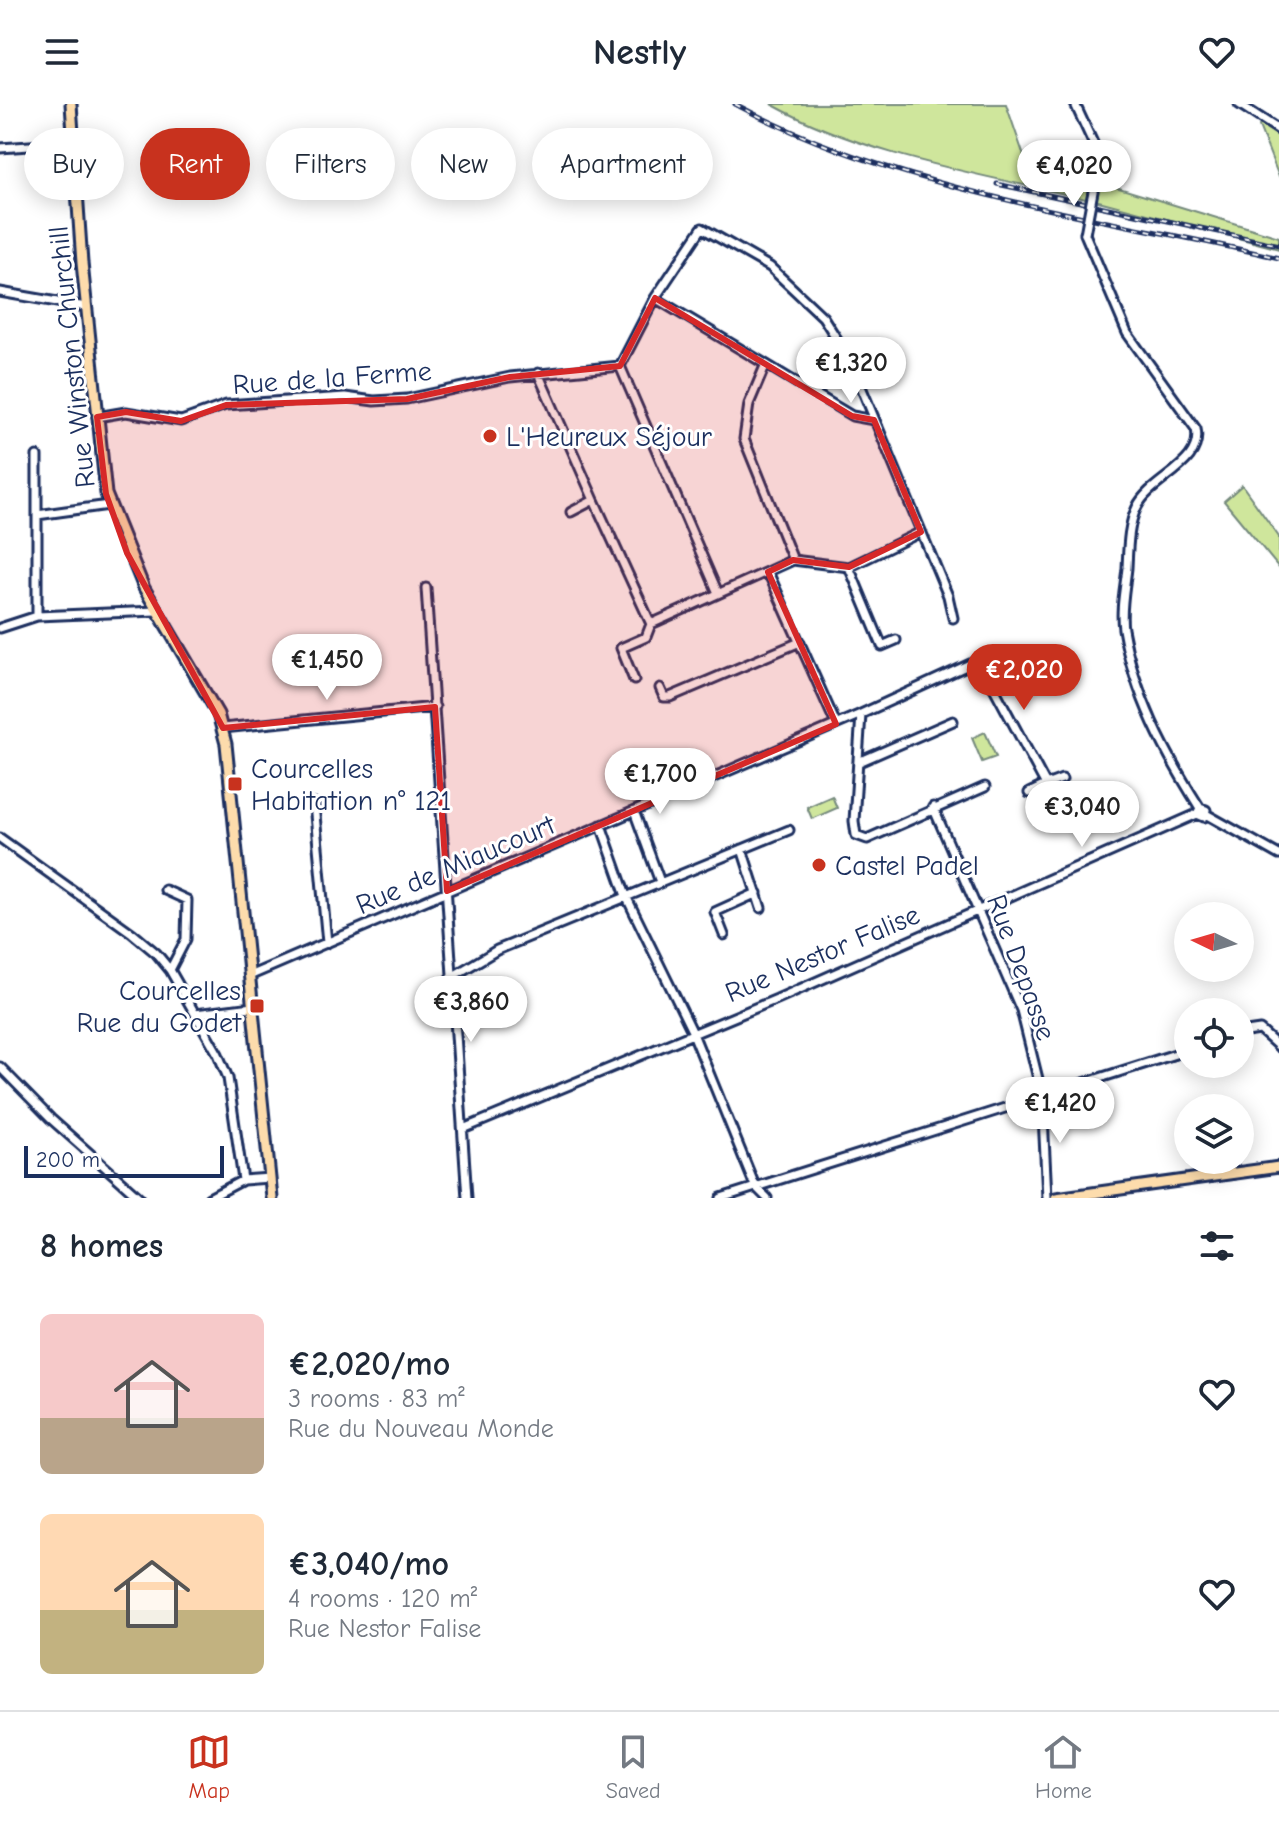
<!DOCTYPE html>
<html lang="en">
<head>
<meta charset="utf-8">
<style>
  :root { --surface:#fff; --page:#f6f6f7; --text:#1f2937; --muted:#747a83; --line:#e0e1e3; --accent:#c8321e }
  body { margin:0; font-family:"Comic Neue",sans-serif; background:var(--page); color:var(--text); height:100vh; display:flex; flex-direction:column; font-size:30px; white-space:nowrap }
  * { box-sizing:border-box; margin:0 }
  p { font-size:26px; color:var(--muted) }
  .icon { flex:none; width:44px; height:44px; fill:none; stroke:currentColor; stroke-width:2; stroke-linecap:round; stroke-linejoin:round }
  .map { position:relative; height:1094px; overflow:hidden }
  .panel { display:flex; flex-direction:column; background:var(--surface); flex:1 }
  .panel>* { flex:none }
  .top-card { position:absolute; left:24px; top:24px; width:800px; height:72px; display:flex; gap:16px }
  .needle { width:52px; rotate:275deg }
  .buttons { position:absolute; left:1174px; top:798px; display:grid; gap:16px }
  .buttons a { display:grid; place-items:center; width:80px; height:80px; border-radius:50%; background:var(--surface); box-shadow:0 4px 20px #0003; font-size:40px }
  .scale { position:absolute; left:24px; bottom:20px; width:200px; box-sizing:border-box; padding-left:8px; border:4px solid #1b2f5e; border-top:0; font-size:22px; line-height:28px; white-space:nowrap; color:#1b2f5e; -webkit-text-stroke:6px #fff; paint-order:stroke }
  .price { position:absolute; translate:-50% -68px; padding:0 18px; border-radius:28px; background:#fff; color:#222; font-size:26px; line-height:52px; filter:drop-shadow(0 2px 4px #0008) }
  .price::after { content:''; position:absolute; left:50%; top:48px; width:24px; height:18px; margin-left:-12px; background:inherit; clip-path:polygon(0 0,100% 0,50% 100%) }
  .price.on { background:var(--accent); color:#fff }
  ul { padding:0; list-style:none }
  li { display:flex; align-items:center; gap:24px; height:200px; padding:0 40px }
  li span { display:grid; place-items:center; flex:none; width:224px; height:160px; border-radius:12px; color:#555 }
  li>.icon { margin-inline-start:auto }
  span .icon { width:96px; height:96px; fill:#fffc; stroke-width:1 }
  li b { font-size:34px }
  h2 { display:flex; justify-content:space-between; align-items:center; height:96px; padding:0 40px; font-size:34px }
  .chip { padding:0 28px; border-radius:36px; background:var(--surface); box-shadow:0 4px 20px #0003; font-size:28px; line-height:72px }
  .chip.on { background:var(--accent); color:#fff }
  header { display:flex; justify-content:space-between; align-items:center; height:104px; padding:0 40px; background:var(--surface); font-size:36px; font-weight:700 }
  .tabs { display:flex; justify-content:space-around; align-items:center; height:112px; border-top:2px solid var(--line); background:var(--surface); font-size:22px; color:var(--muted) }
  .tabs a { display:grid; justify-items:center; gap:4px }
  .tabs .on { color:var(--accent) }
  .map>svg:first-child { display:block }
  .green { fill:#cfe69c; stroke:#758a7d; stroke-width:2 }
  .lines { fill:none; stroke-linecap:round; stroke-linejoin:round }
  .minor-casing { stroke:#1b2f5e; stroke-width:13 }
  .major-casing { stroke:#1b2f5e; stroke-width:15 }
  .minor { stroke:#fff; stroke-width:7 }
  .major { stroke:#fddcac; stroke-width:9 }
  .rail-casing { stroke:#1b2f5e; stroke-width:5 }
  .rail { stroke:#fff; stroke-width:2; stroke-dasharray:6; stroke-linecap:butt }
  .minor-bridge-casing { stroke:#1b2f5e; stroke-width:13; stroke-linecap:butt }
  .minor-bridge { stroke:#fff; stroke-width:7 }
  .marked { fill:#d62828; fill-opacity:0.2; stroke:#d62828; stroke-width:6; stroke-linejoin:round }
  .poi-dot { fill:#c8321e; stroke:#fff; stroke-width:3 }
  .labels { text-anchor:middle; stroke-width:6; stroke-linejoin:round; paint-order:stroke }
  .street-label { font-size:28px; fill:#1b2f5e; stroke:#fff }
  .poi-label { font-size:28px; fill:#1b2f5e; stroke:#fff; text-anchor:start }
</style>
</head>
<body>
<header><svg class="icon" aria-label="menu" viewBox="0 0 24 24"><path d="M4 6h16M4 12h16M4 18h16"/></svg>Nestly<svg class="icon" aria-label="heart" viewBox="0 0 24 24"><path d="M12 20l-8-8c-3-5 5-10 8-4 3-6 11-1 8 4z"/></svg></header>
<div class="map">
<svg width="1279" height="1094" viewBox="0 0 1279 1094">
  <rect width="100%" height="100%" fill="#fff"/>
  <filter id="ink" filterUnits="userSpaceOnUse"><feTurbulence type="fractalNoise" baseFrequency=".0125" numOctaves="2"/><feDisplacementMap in="SourceGraphic" scale="16" xChannelSelector="R" yChannelSelector="G"/><feConvolveMatrix kernelMatrix="1 2 1 2 8 2 1 2 1" color-interpolation-filters="sRGB"/></filter>
  <g filter="url(#ink)">
    <!-- green -->
    <path class="green" d="M 771,0 L 1006,0 L 1026,58 L 1090,76 L 1086,95 C 981,70 867,53 771,0 Z
      M 1266,16 L 1279,27 L 1279,73 L 1259,22 Z
      M 1096,77 L 1279,133 L 1279,145 L 1091,95 Z
      M 1242,381 L 1279,433 L 1279,464 L 1224,397 Z
      M 985,628 L 996,653 L 982,658 L 972,634 Z
      M 832,692 L 837,704 L 812,715 L 807,703 Z"/>
    <g class="lines">
      <defs>
        <path id="minor" d="M 1075,0 L 1100,54 L 1094,82
          M 1239,0 L 1279,26
          M 0,44 L 74,39
          M 1085,130 L 1127,229 L 1196,325 C 1204,361 1151,374 1137,403 C 1128,421 1128,444 1127,464 C 1125,483 1120,506 1123,525 C 1134,590 1165,649 1200,704
          M 0,188 L 86,203
          M 655,194 L 852,312 L 874,316
          M 765,262 L 749,300 L 744,335 L 793,456
          M 538,269 L 594,396
          M 97,313 L 126,308 L 181,317 L 226,301 L 345,293 L 374,297 L 407,295 L 510,273 L 620,262
          M 37,352 L 37,512
          M 571,408 L 594,396 L 651,520
          M 37,411 L 109,401
          M 849,463 L 882,542 L 896,536
          M 768,468 L 836,620
          M 426,484 L 467,1094
          M 718,489 L 620,262 L 655,194 L 702,124 L 770,163 L 823,213 L 850,256 L 948,492 L 953,514
          M 651,520 L 793,456 L 849,463 L 921,428
          M 0,524 L 37,512 L 156,507
          M 634,576 L 621,544 L 646,533 L 651,520
          M 660,584 L 664,593 L 670,593 L 800,538
          M 861,610 L 854,717 L 856,731 L 867,735 L 985,683
          M 223,624 L 435,603
          M 859,658 L 953,617
          M 1046,681 L 1062,675
          M 314,700 L 327,839
          M 933,703 L 1021,906 L 1042,991 L 1047,1094
          M 634,707 L 660,778
          M 1206,710 L 1279,751
          M 601,721 L 626,792 L 692,927 L 755,1082 L 767,1094
          M 0,734 L 132,829 L 156,849 L 170,866 L 218,950 L 228,974 L 243,1076
          M 742,745 L 761,804
          M 165,786 L 187,796 L 186,835 L 170,866
          M 724,831 L 715,808 L 757,789
          M 249,872 L 861,610 L 979,556 L 1046,681 L 1029,689
          M 450,874 L 497,846 L 789,726
          M 195,910 L 253,903
          M 1240,929 L 1260,926 L 1279,943
          M 0,963 L 51,1015 L 140,1094
          M 463,1025 L 777,895 L 1197,710 L 1200,704 L 1206,706 L 1204,713 L 1197,710
          M 209,1094 L 243,1076 L 270,1074
          M 721,1094 L 1188,946"/>
        <path id="major" d="M 71,0 L 82,159 L 106,390 L 144,484 L 218,610 L 226,640 L 272,1094
          M 1056,1094 L 1279,1063"/>
      </defs>
      <!-- minor casing -->
      <use href="#minor" class="minor-casing"/>
      <!-- major casing -->
      <use href="#major" class="major-casing"/>
      <!-- minor -->
      <use href="#minor" class="minor"/>
      <!-- major -->
      <use href="#major" class="major"/>
      <defs>
        <path id="rail" d="M 735,0 C 902,89 1097,112 1279,154
          M 997,80 L 1279,141"/>
      </defs>
      <!-- rail casing -->
      <use href="#rail" class="rail-casing"/>
      <!-- rail -->
      <use href="#rail" class="rail"/>
      <defs>
        <path id="minor-bridge" d="M 1085,130 L 1094,82"/>
      </defs>
      <!-- minor-bridge casing -->
      <use href="#minor-bridge" class="minor-bridge-casing"/>
      <!-- minor-bridge -->
      <use href="#minor-bridge" class="minor-bridge"/>
    </g>
  </g>
  <!-- marked area -->
  <path class="marked" d="M 655,194 L 852,312 L 874,316 L 921,428 L 849,463 L 793,456 L 768,468 L 836,620 L 447,787 L 435,603 L 223,624 L 127,449 L 106,390 L 97,313 L 126,308 L 181,317 L 226,301 L 407,295 L 510,273 L 620,262 Z"/>
  <!-- markers -->
  <g class="poi-dot">
    <circle cx="490" cy="332" r="8"/>
    <rect x="227" y="672" width="16" height="16" rx="4"/>
    <circle cx="819" cy="761" r="8"/>
    <rect x="249" y="894" width="16" height="16" rx="4"/>
  </g>
  <g class="labels">
    <!-- street labels -->
    <g class="street-label">
      <text transform="translate(71 253) rotate(-96)" y="10">Rue Winston Churchill</text>
      <text transform="translate(332 273) rotate(-4)" y="10">Rue de la Ferme</text>
      <text transform="translate(455 760) rotate(-23)" y="10">Rue de Miaucourt</text>
      <text transform="translate(822 849) rotate(-23)" y="10">Rue Nestor Falise</text>
      <text transform="translate(1022 863) rotate(70)" y="10">Rue Depasse</text>
    </g>
    <!-- poi labels -->
    <g class="poi-label">
      <text x="506" y="342">L'Heureux Séjour</text>
      <text x="251" y="674">Courcelles<tspan x="251" dy="32">Habitation n° 121</tspan></text>
      <text x="835" y="771">Castel Padel</text>
      <text x="241" y="896" text-anchor="end">Courcelles<tspan x="241" dy="32">Rue du Godet</tspan></text>
    </g>
  </g>
</svg>
<div class="buttons">
<a><svg class="needle" viewBox="-14 -14 28 28"><path d="M0-13l5 13h-10z" fill="#e53935"/><path d="M0 13l5-13h-10z" fill="#747a83"/></svg></a>
<a><svg class="icon" aria-label="locate" viewBox="0 0 24 24"><circle cx="12" cy="12" r="6"/><path d="M12 2v4M12 18v4M2 12h4M18 12h4"/></svg></a>
<a><svg class="icon" aria-label="layers" viewBox="0 0 24 24"><path d="M12 4l9 5-9 5-9-5zM3 14l9 5 9-5"/></svg></a>
</div>
<div class="scale">200 m</div>
<b class="price" style="left:1074px;top:104px">€4,020</b>
<b class="price" style="left:851px;top:301px">€1,320</b>
<b class="price" style="left:327px;top:598px">€1,450</b>
<b class="price on" style="left:1024px;top:608px">€2,020</b>
<b class="price" style="left:660px;top:712px">€1,700</b>
<b class="price" style="left:1082px;top:745px">€3,040</b>
<b class="price" style="left:471px;top:940px">€3,860</b>
<b class="price" style="left:1060px;top:1041px">€1,420</b>
<div class="top-card">
<a class="chip">Buy</a>
<a class="chip on">Rent</a>
<a class="chip">Filters</a>
<a class="chip">New</a>
<a class="chip">Apartment</a>
</div>
</div>
<section class="panel">
<h2>8 homes<svg class="icon" aria-label="filters" viewBox="0 0 24 24"><path d="M4 7h16M4 17h16"/><circle cx="9" cy="7" r="2"/><circle cx="15" cy="17" r="2"/></svg></h2>
<ul>
<li><span style="background:linear-gradient(#f6c9c9 65%,#b9a48a 0)"><svg class="icon" aria-label="home" viewBox="0 0 24 24"><path d="M3 11l9-7 9 7M6 9v11h12V9"/></svg></span><div><b>€2,020/mo</b><p>3 rooms · 83 m²</p><p>Rue du Nouveau Monde</p></div><svg class="icon" aria-label="heart" viewBox="0 0 24 24"><path d="M12 20l-8-8c-3-5 5-10 8-4 3-6 11-1 8 4z"/></svg></li>
<li><span style="background:linear-gradient(#ffd9b3 60%,#c2b280 0)"><svg class="icon" aria-label="home" viewBox="0 0 24 24"><path d="M3 11l9-7 9 7M6 9v11h12V9"/></svg></span><div><b>€3,040/mo</b><p>4 rooms · 120 m²</p><p>Rue Nestor Falise</p></div><svg class="icon" aria-label="heart" viewBox="0 0 24 24"><path d="M12 20l-8-8c-3-5 5-10 8-4 3-6 11-1 8 4z"/></svg></li>
</ul>
</section>
<nav class="tabs">
<a class="on"><svg class="icon" aria-label="map" viewBox="0 0 24 24"><path d="M3 6l6-2 6 2 6-2v14l-6 2-6-2-6 2zM9 4v14M15 6v14"/></svg>Map</a>
<a><svg class="icon" aria-label="saved" viewBox="0 0 24 24"><path d="M7 4h10v16l-5-4-5 4z"/></svg>Saved</a>
<a><svg class="icon" aria-label="home" viewBox="0 0 24 24"><path d="M3 11l9-7 9 7M6 9v11h12V9"/></svg>Home</a>
</nav>
</body>
</html>
